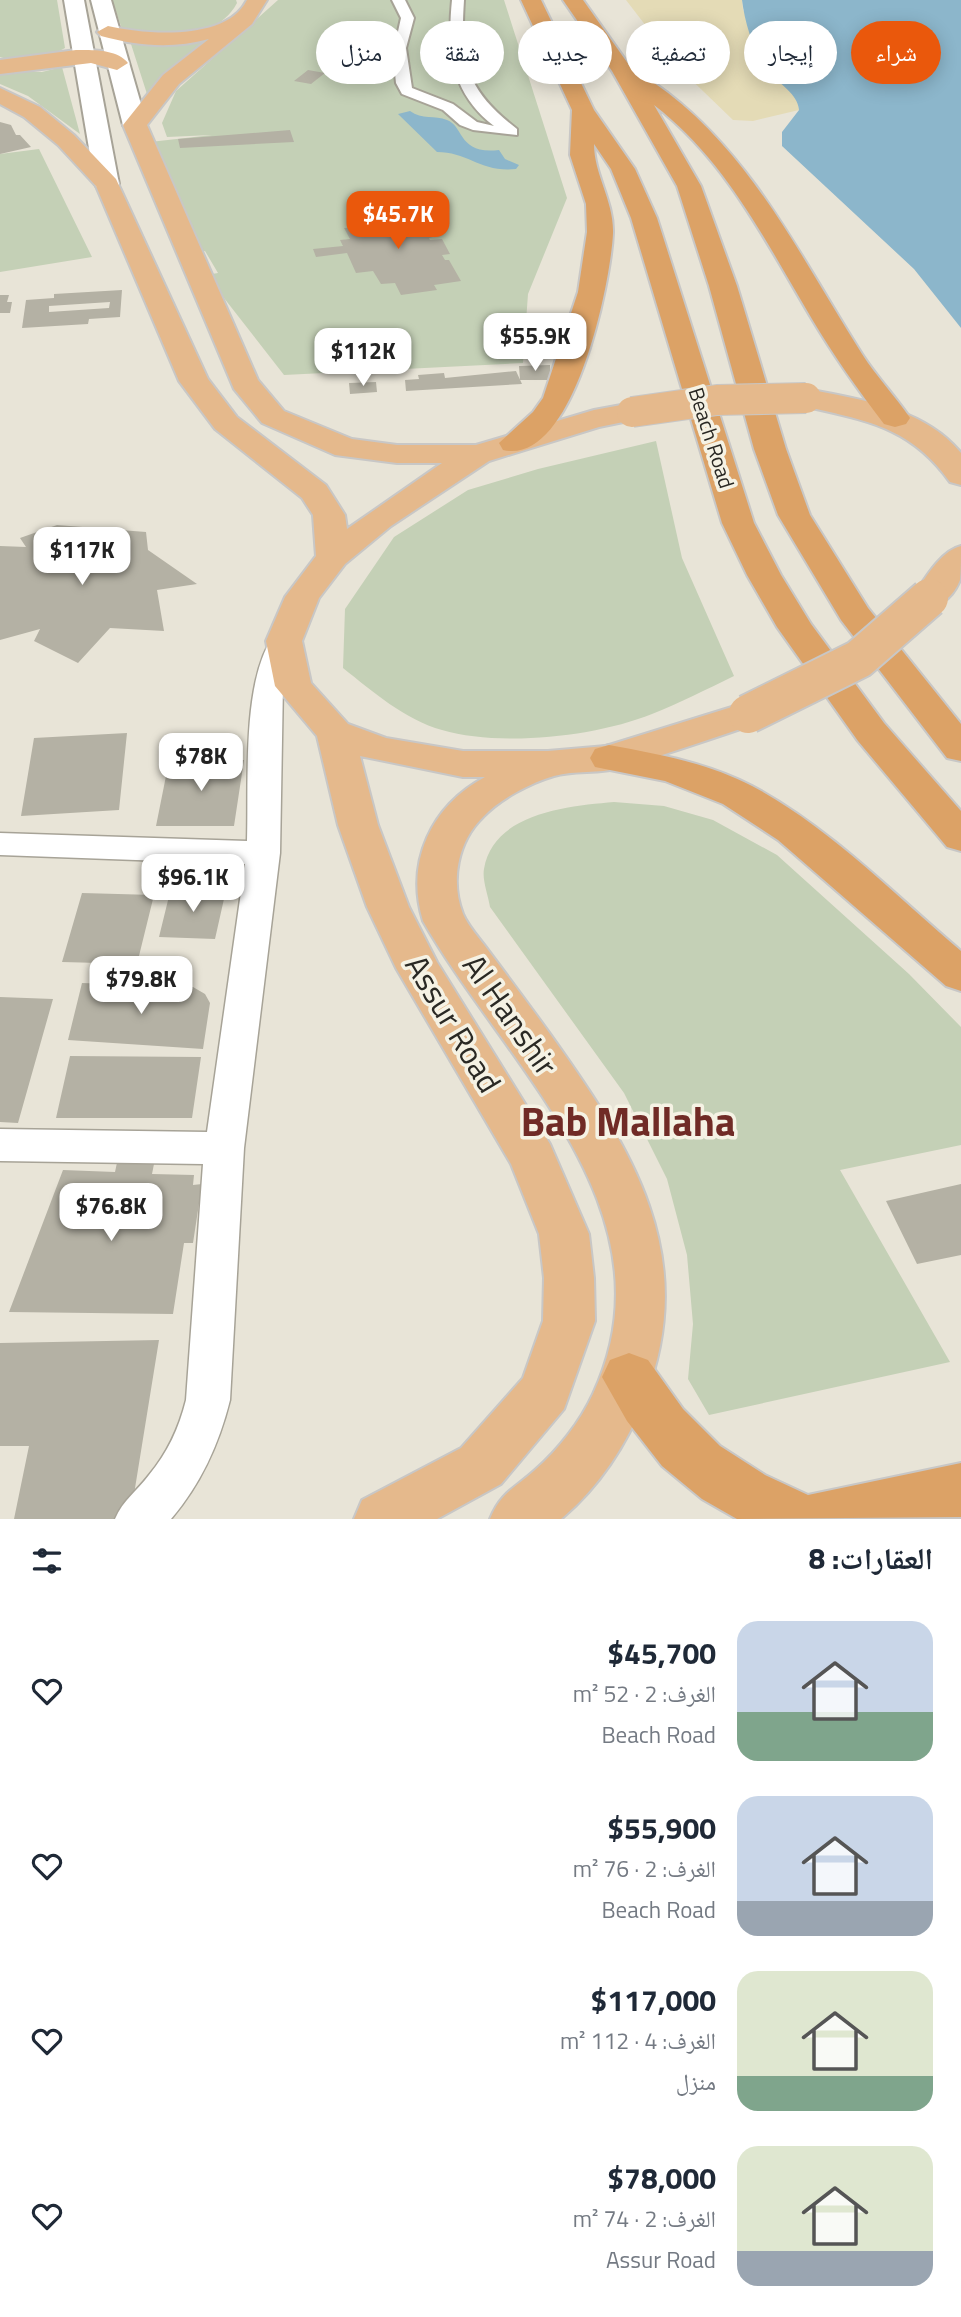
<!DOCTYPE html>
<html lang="ar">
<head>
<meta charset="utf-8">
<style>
  :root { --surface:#fff; --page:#f2f2f3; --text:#1f2937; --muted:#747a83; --accent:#ea580c }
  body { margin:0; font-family:"Titillium Web","Noto Naskh Arabic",sans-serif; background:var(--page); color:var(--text); direction:rtl; height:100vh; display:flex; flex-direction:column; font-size:26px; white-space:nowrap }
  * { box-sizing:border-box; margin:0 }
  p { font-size:23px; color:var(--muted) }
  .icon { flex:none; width:38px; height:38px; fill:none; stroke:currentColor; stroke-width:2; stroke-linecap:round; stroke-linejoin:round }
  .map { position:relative; height:1519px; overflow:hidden; direction:ltr }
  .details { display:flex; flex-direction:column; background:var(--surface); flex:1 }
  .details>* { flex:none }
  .hud { position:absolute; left:21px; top:21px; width:920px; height:63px; direction:rtl; display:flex; gap:14px }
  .price { position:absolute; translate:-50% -60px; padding:0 16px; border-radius:14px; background:#fff; color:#222; font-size:23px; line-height:46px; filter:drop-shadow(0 2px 4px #0008) }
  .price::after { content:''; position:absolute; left:50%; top:42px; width:21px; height:16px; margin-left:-10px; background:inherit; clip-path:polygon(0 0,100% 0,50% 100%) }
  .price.on { background:var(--accent); color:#fff }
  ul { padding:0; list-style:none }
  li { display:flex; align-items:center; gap:21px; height:175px; padding:0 28px }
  li span { display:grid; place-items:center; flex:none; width:196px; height:140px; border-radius:21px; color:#555 }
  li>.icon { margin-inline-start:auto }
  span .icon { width:84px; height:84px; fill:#fffc; stroke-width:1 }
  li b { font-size:30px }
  h2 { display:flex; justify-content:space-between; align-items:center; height:84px; padding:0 28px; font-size:30px }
  .pill { padding:0 24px; border-radius:32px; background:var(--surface); box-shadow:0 4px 18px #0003; font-size:24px; line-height:63px }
  .pill.on { background:var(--accent); color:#fff }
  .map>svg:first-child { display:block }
  .green { fill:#c4d0b6 }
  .sand { fill:#e4dbb6 }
  .water { fill:#8cb6cb }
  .building { fill:#b4b1a4; fill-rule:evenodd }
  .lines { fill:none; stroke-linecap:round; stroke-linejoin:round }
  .pedestrian-casing { stroke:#a7a397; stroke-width:4 }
  .minor-casing { stroke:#a7a397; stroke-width:3 }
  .secondary-casing { stroke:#a7a397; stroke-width:4 }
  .primary-casing { stroke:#c8c7c6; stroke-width:4 }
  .trunk-casing { stroke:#c8c7c6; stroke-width:4 }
  .pedestrian { fill:#fff; fill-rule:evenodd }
  .minor { fill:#fff; fill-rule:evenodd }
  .secondary { fill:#fff; fill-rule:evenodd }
  .primary { fill:#e5b98c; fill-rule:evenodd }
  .trunk { fill:#dca266; fill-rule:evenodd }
  .primary-bridge-far1-casing { stroke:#c8c7c6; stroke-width:32; stroke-linecap:butt }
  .primary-bridge-casing { stroke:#c8c7c6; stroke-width:42; stroke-linecap:butt }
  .primary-bridge-far1 { stroke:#e5b98c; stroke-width:30 }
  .primary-bridge { stroke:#e5b98c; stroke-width:38 }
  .labels { text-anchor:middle; stroke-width:7; stroke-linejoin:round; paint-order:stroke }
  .far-street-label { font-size:21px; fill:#2a2924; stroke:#f5f2e4 }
  .near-street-label { font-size:32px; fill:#2a2924; stroke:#f5f2e4 }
  .near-district-label { font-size:40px; font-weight:bold; fill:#702b26; stroke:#f5f2e4 }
</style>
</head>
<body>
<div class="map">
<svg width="961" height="1519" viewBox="0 0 961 1519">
  <rect width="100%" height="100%" fill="#e8e4d7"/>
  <!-- green -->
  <path class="green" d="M 0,0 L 57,0 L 65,48 C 48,58 19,63 0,57 Z
    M 112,0 L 236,0 L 237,3 C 215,44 162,33 123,32 Z
    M 278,0 L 504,0 L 567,198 L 528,294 L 523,363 L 284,375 L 206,275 L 218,273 L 205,251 L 192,254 L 150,142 L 212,135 L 167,137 L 162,123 L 176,91 Z
    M 212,38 L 147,94 L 131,44 L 173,45 Z
    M 62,67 L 80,134 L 28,96 L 0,84 L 0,70 L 42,72 Z
    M 39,149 L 92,257 L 0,272 L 0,154 Z
    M 656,441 L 682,558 L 734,676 C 707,689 680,703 652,714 C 595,737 500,747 442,730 C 405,720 372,691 343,668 L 345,609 L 394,537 L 468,490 L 538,469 Z
    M 614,802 L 664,806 L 713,820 L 777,855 L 909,974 L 961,1027 L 961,1145 L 840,1170 L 950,1362 L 709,1415 L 688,1379 L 693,1324 L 687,1255 L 667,1179 L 624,1093 L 490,907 C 488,895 482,880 484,869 C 493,813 568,806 614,802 Z"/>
  <!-- sand -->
  <path class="sand" d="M 626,0 L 742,0 L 743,10 L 798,101 L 799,110 L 753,121 L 733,120 L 676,65 Z"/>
  <!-- water -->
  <path class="water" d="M 742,0 L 961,0 L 961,328 L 914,269 L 782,146 L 782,132 L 799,110 C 798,94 779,84 769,72 C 754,53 745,24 742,0 Z
    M 410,111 C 422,120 435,115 447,120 C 464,126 458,155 499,150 L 505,159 L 519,165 L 516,169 C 482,173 468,152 437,152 L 398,114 Z"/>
  <!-- building -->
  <path class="building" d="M 308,70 L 325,73 L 311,84 L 294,81 Z
    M 0,122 L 11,125 L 16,135 L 20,135 L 31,147 L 0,154 Z
    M 290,130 L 294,142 L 180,148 L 178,139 Z
    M 420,205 L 433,226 L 427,227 L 433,237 L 429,238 L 430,240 L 442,239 L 450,254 L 442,255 L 445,260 L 449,260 L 461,281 L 434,285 L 437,290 L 401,295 L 395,283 L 381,284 L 373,271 L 356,273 L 347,253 L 316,257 L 313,249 L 343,246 L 340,240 L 350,239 L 344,228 L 387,226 L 381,214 L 361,216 L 359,212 Z
    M 122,290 L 120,317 L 89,319 L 88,324 L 22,328 L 26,300 L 54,298 L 54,294 ZM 110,302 L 109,308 L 49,312 L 49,306 Z
    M 0,295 L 9,295 L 7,302 L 12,302 L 10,313 L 0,313 Z
    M 550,365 L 551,380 L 520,380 L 519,366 Z
    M 516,371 L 522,384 L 406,391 L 405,380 L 419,379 L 418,375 L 444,373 L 445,378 Z
    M 376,382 L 377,392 L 350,394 L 349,383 Z
    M 57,525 L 146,532 L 148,550 L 197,584 L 157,590 L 164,631 L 110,628 L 78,663 L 34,641 L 40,629 L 0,640 L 0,546 L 26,547 L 20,538 Z
    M 127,733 L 119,810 L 21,816 L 34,738 Z
    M 244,760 L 234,826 L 156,826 L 169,761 Z
    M 171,888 L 226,890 L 215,939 L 159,937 Z
    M 82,893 L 154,895 L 137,964 L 62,962 Z
    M 82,983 L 193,987 L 205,994 L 210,1003 L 203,1049 L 68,1040 Z
    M 0,997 L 53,999 L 18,1123 L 0,1122 Z
    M 70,1056 L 201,1057 L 192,1118 L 56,1118 Z
    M 118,1158 L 155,1159 L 152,1174 L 194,1175 L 193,1185 L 202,1184 L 193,1243 L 184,1243 L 173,1314 L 9,1312 L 63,1170 L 115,1172 Z
    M 961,1184 L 961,1255 L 917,1264 L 886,1201 Z
    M 159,1340 L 130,1519 L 14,1519 L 29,1446 L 0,1446 L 0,1343 Z"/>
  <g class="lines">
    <defs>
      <path id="pedestrian" d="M 392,0 L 405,0 L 414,18 L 406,48 L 412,88 L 453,104 L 477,122 L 494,126 C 451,93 447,51 452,0 L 464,0 C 460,62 466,90 517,129 L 517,135 L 473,130 L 460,125 L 443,110 L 402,94 L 396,83 L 393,54 L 401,18 Z"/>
      <path id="minor" d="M 284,632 L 294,635 L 299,641 L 283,683 L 280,853 L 244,1148 L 230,1400 C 219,1444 201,1484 171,1519 L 115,1519 C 123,1500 137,1491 149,1475 C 168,1452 179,1428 186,1400 L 203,1164 L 0,1161 L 0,1129 L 207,1132 L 245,864 L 0,855 L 0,833 L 247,841 C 249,783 241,682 274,635 Z"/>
      <path id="secondary" d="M 64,0 L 84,0 L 119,184 L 116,189 L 98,189 L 95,184 Z
        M 91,0 L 111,0 L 147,125 L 143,130 L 127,130 L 123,125 Z"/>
      <path id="primary" d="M 247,0 L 267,0 L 252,24 L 179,84 L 147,125 L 258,380 L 284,411 L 352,439 L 397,445 L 476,445 L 594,410 L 632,403 L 643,406 L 647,412 L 643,418 L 599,427 L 489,461 L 391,526 L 345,564 L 319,598 L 302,641 L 311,683 L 348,724 L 386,738 L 463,751 L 548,751 L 606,746 L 748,702 L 761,706 L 767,714 L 761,722 C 714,738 667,754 620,768 C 598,774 575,770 554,776 C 530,783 500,799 483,817 C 458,841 450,881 463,914 C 468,926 480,939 488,950 C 509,978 530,1006 550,1034 C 632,1149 700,1254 645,1398 C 627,1444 599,1487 561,1519 L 490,1519 C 501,1492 514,1489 535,1470 C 558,1450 580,1422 593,1394 C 678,1211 505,1065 423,921 C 405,862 431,806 485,777 L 463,777 L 360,756 L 378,825 L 409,907 L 437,962 L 550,1144 L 589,1234 L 594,1278 L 595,1321 L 564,1409 L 501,1484 L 437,1519 L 354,1519 L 362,1500 L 461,1448 L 523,1378 L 543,1321 L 544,1278 L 539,1234 L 511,1164 L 396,968 L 367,907 L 338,825 L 317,736 L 275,686 L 266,641 L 285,597 L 316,556 L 313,515 L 302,498 L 215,429 L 179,381 L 96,186 L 58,145 L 24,117 L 0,104 L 0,88 L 40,107 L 74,135 L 116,179 L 208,379 L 237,417 L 326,485 L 345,515 L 347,529 L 442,463 L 397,463 L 335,455 L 262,423 L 234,389 L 123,125 L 163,75 L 209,39 C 172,49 138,46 101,36 L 97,32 L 108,26 C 147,35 227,41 247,0 Z
        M 76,50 C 93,50 117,49 128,63 L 117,70 L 91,63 L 0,74 L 0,60 Z
        M 806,389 C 859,399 925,408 961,453 L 961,485 L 950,482 C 908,423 860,420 795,404 L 791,398 L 795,392 Z
        M 961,546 C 961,556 961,571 960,580 C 952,600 937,610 917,605 L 912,598 C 924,580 940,551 961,546 Z"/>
      <path id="trunk" d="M 521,0 L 541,0 L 594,110 L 635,169 L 657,218 L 754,523 L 781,575 L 811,624 L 884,723 L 961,811 L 961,851 L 947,847 L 858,741 L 777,627 L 747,575 L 722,523 L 631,218 L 611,169 L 594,144 C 594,175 614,201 613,233 C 611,281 574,467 503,450 L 499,443 L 533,412 L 543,398 L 578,292 L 587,232 L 586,204 L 570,155 L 572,110 Z
        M 563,0 L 583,0 L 636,75 C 648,77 658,86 668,93 C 755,160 804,263 862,354 C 876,376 895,396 910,418 L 906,424 L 895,427 L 884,424 C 858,390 834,356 812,319 C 766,242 726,160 654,105 L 701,186 L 737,286 L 786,449 L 810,515 L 868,608 L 961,724 L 961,761 L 947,758 L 841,620 L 778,515 L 754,449 L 709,286 L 677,186 L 612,71 Z
        M 609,745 C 658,754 708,763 752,786 C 828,826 896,896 961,951 L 961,991 L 946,986 L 778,840 L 723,804 L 665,781 L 595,767 L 590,758 L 595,749 Z
        M 629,1353 L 648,1360 L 683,1409 L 720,1446 L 765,1475 L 808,1495 L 961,1463 L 961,1517 L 737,1519 L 702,1499 L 662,1466 L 627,1421 L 602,1377 L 610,1360 Z"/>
    </defs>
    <!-- pedestrian casing -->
    <use href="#pedestrian" class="pedestrian-casing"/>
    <!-- minor casing -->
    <use href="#minor" class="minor-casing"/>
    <!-- secondary casing -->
    <use href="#secondary" class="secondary-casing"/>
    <!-- primary casing -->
    <use href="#primary" class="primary-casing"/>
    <!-- trunk casing -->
    <use href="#trunk" class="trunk-casing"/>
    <!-- pedestrian -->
    <use href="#pedestrian" class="pedestrian"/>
    <!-- minor -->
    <use href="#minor" class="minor"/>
    <!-- secondary -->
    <use href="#secondary" class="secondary"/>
    <!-- primary -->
    <use href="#primary" class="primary"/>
    <!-- trunk -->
    <use href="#trunk" class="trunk"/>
    <defs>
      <path id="primary-bridge-far1" d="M 632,412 L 717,400 L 806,398"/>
      <path id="primary-bridge" d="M 748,714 L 859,659 L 929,598"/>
    </defs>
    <!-- primary-bridge-far1 casing -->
    <use href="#primary-bridge-far1" class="primary-bridge-far1-casing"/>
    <!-- primary-bridge casing -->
    <use href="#primary-bridge" class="primary-bridge-casing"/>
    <!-- primary-bridge-far1 -->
    <use href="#primary-bridge-far1" class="primary-bridge-far1"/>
    <!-- primary-bridge -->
    <use href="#primary-bridge" class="primary-bridge"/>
  </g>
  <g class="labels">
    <!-- far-street labels -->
    <g class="far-street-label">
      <text transform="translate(711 438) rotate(72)" y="7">Beach Road</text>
    </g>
    <!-- near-street labels -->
    <g class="near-street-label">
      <text transform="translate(510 1015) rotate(55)" y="11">Al Hanshir</text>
      <text transform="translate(453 1024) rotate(59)" y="11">Assur Road</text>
    </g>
    <!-- near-district labels -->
    <g class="near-district-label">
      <text x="628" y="1136">Bab Mallaha</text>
    </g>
  </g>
</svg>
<b class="price on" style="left:398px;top:251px">$45.7K</b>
<b class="price" style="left:535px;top:373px">$55.9K</b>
<b class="price" style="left:363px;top:388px">$112K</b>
<b class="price" style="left:82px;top:587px">$117K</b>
<b class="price" style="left:201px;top:793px">$78K</b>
<b class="price" style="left:193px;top:914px">$96.1K</b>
<b class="price" style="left:141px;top:1016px">$79.8K</b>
<b class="price" style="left:111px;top:1243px">$76.8K</b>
<div class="hud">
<a class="pill on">شراء</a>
<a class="pill">إيجار</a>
<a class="pill">تصفية</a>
<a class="pill">جديد</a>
<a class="pill">شقة</a>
<a class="pill">منزل</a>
</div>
</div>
<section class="details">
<h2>العقارات: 8<svg class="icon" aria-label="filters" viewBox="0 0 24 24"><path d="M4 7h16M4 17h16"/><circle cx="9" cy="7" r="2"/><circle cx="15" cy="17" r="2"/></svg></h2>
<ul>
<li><span style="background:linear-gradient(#c9d6e8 65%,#7fa58c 0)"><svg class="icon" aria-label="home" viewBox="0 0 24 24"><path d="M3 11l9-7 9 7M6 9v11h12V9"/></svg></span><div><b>$45,700</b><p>الغرف: 2 · 52 m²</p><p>Beach Road</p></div><svg class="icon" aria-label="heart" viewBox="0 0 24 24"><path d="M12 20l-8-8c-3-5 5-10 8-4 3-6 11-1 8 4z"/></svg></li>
<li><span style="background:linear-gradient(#c9d6e8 75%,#9aa5b1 0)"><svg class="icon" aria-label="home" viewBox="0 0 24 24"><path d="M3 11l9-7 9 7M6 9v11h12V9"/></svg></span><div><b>$55,900</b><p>الغرف: 2 · 76 m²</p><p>Beach Road</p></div><svg class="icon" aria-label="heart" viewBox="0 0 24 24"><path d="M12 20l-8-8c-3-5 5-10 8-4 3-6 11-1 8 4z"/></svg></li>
<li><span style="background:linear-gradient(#dfe7d0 75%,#7fa58c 0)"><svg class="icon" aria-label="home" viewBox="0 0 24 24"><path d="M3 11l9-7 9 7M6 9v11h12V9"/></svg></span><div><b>$117,000</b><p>الغرف: 4 · 112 m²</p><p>منزل</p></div><svg class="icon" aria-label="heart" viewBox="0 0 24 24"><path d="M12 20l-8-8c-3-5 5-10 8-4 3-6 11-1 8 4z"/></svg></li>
<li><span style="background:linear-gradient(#dfe7d0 75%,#9aa5b1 0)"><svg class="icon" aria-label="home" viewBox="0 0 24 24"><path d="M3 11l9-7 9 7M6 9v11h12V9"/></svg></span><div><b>$78,000</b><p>الغرف: 2 · 74 m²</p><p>Assur Road</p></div><svg class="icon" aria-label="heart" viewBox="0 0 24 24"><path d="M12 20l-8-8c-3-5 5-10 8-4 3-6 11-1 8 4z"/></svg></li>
</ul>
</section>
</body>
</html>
